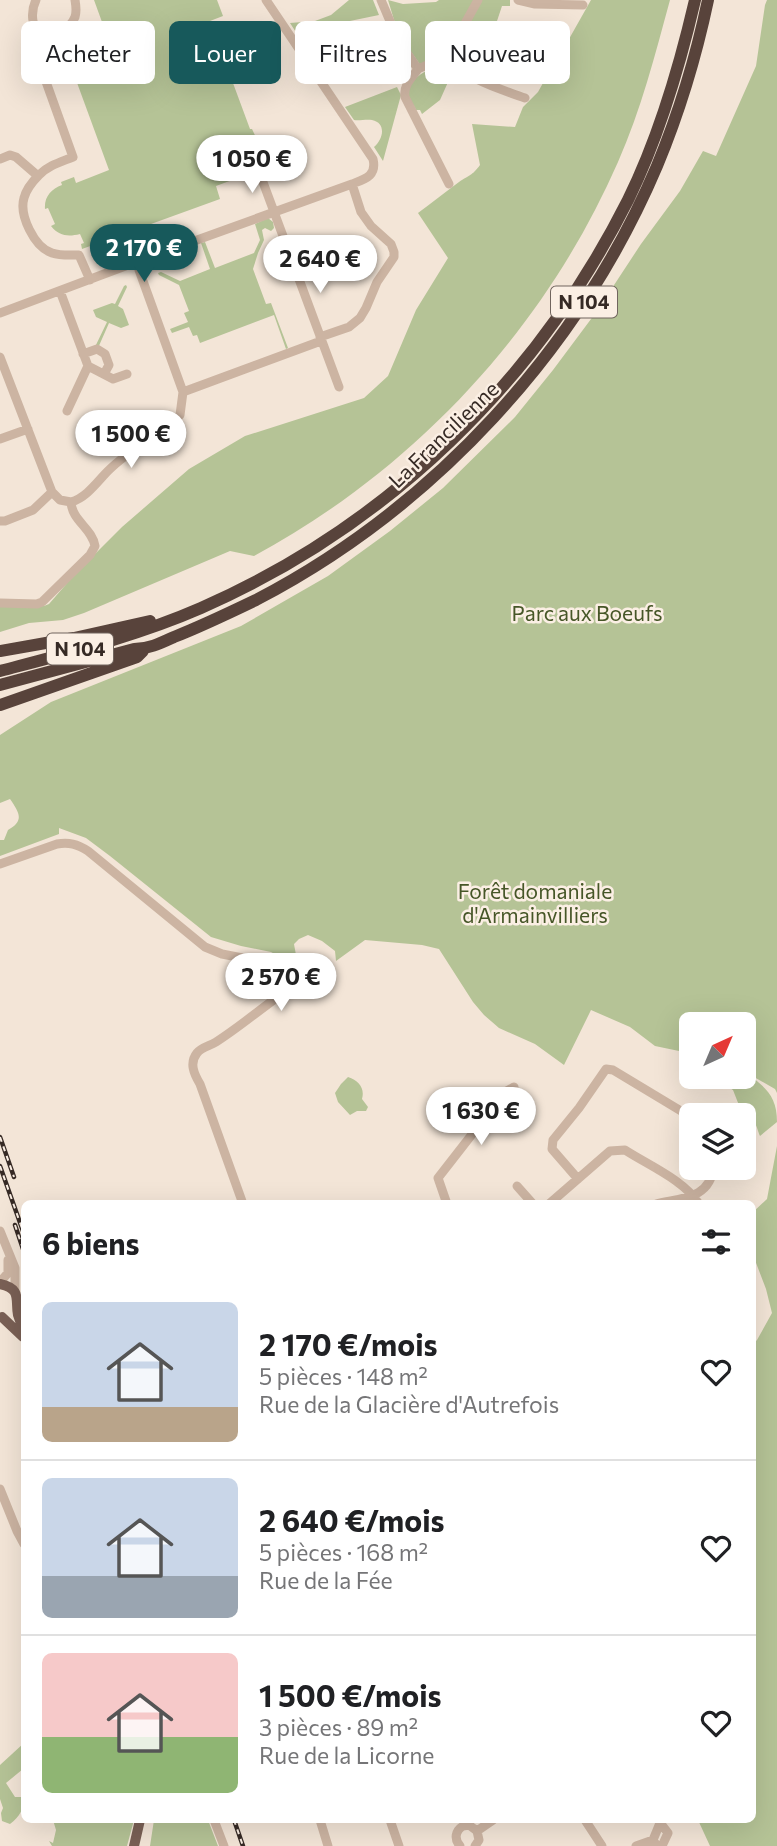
<!DOCTYPE html>
<html lang="fr">
<head>
<meta charset="utf-8">
<style>
  :root { --surface:#fff; --page:#f6f6f6; --text:#202124; --muted:#757577; --line:#e0e0e0; --accent:#17595b }
  body { margin:0; font-family:Commissioner,sans-serif; background:var(--page); color:var(--text); height:100vh; display:flex; flex-direction:column; font-size:26px; white-space:nowrap }
  * { box-sizing:border-box; margin:0 }
  p { font-size:23px; color:var(--muted) }
  .icon { flex:none; width:38px; height:38px; fill:none; stroke:currentColor; stroke-width:2; stroke-linecap:round; stroke-linejoin:round }
  .map { position:relative; flex:1; overflow:hidden }
  .details { position:absolute; left:21px; top:1200px; width:735px; height:623px; display:flex; flex-direction:column; background:var(--surface); border-radius:10px; box-shadow:0 7px 28px #0002 }
  .details>* { flex:none }
  .hud { position:absolute; left:21px; top:21px; width:735px; height:63px; display:flex; gap:14px }
  .needle { width:46px; rotate:44deg }
  .tools { position:absolute; left:679px; top:1012px; display:grid; gap:14px }
  .tools a { display:grid; place-items:center; width:77px; height:77px; border-radius:10px; background:var(--surface); box-shadow:0 7px 28px #0002; font-size:35px }
  .price { position:absolute; translate:-50% -60px; padding:0 16px; border-radius:24px; background:#fff; color:#222; font-size:23px; line-height:46px; filter:drop-shadow(0 2px 4px #0008) }
  .price::after { content:''; position:absolute; left:50%; top:42px; width:21px; height:16px; margin-left:-10px; background:inherit; clip-path:polygon(0 0,100% 0,50% 100%) }
  .price.current { background:var(--accent); color:#fff }
  ul { padding:0; list-style:none }
  li { display:flex; align-items:center; gap:21px; height:175px; padding:0 21px }
  li+li { border-top:2px solid var(--line) }
  li span { display:grid; place-items:center; flex:none; width:196px; height:140px; border-radius:10px; color:#555 }
  li>.icon { margin-inline-start:auto }
  span .icon { width:84px; height:84px; fill:#fffc; stroke-width:1 }
  li b { font-size:30px }
  h2 { display:flex; justify-content:space-between; align-items:center; height:84px; padding:0 21px; font-size:30px }
  .pill { padding:0 24px; border-radius:10px; background:var(--surface); box-shadow:0 7px 28px #0002; font-size:24px; line-height:63px }
  .pill.current { background:var(--accent); color:#fff }
  .map>svg:first-child { display:block }
  .green { fill:#b5c396 }
  .lines { fill:none; stroke-linecap:round; stroke-linejoin:round }
  .minor { stroke:#ccb4a2; stroke-width:9 }
  .major { stroke:#7a6055; stroke-width:10 }
  .highway { stroke:#58433b; stroke-width:12 }
  .rail-casing { stroke:#362a25; stroke-width:4.5 }
  .rail { stroke:#fbefe4; stroke-width:2; stroke-dasharray:5; stroke-linecap:butt }
  .labels { text-anchor:middle; stroke-width:5; stroke-linejoin:round; paint-order:stroke }
  .shield { fill:#fbefe4; stroke:#71655e; stroke-width:2 }
  .shield-label { font-size:19px; font-weight:bold; fill:#362a25 }
  .street-label { font-size:21px; fill:#362a25; stroke:#fbefe4 }
  .park-label { font-size:21px; fill:#465627; stroke:#fbefe4 }
</style>
</head>
<body>
<div class="map">
<svg width="777" height="1846" viewBox="0 0 777 1846">
  <rect width="100%" height="100%" fill="#f3e5d7"/>
  <!-- green -->
  <path class="green" d="M 94,0 L 217,0 L 223,16 L 210,21 L 250,129 L 252,129 L 262,150 L 246,156 L 250,168 L 242,171 L 243,176 L 216,186 L 220,199 L 82,249 L 81,244 L 84,243 L 80,234 C 68,237 59,236 51,226 L 55,224 L 48,208 L 45,209 C 44,197 51,189 62,185 L 61,182 L 74,177 L 76,183 L 109,170 L 65,50 L 93,41 L 102,22 Z
    M 349,0 L 373,0 L 379,15 L 345,22 L 323,35 L 310,54 L 290,23 L 315,21 L 331,15 Z
    M 388,0 L 403,4 L 436,2 L 439,0 L 475,0 L 443,55 L 421,64 L 419,63 L 398,33 Z
    M 482,0 L 510,0 L 510,6 L 502,6 L 493,33 L 537,43 L 569,39 L 591,0 L 670,0 C 655,55 641,110 618,162 C 545,329 415,469 254,556 L 230,551 L 84,613 L 63,620 L 29,623 L 0,632 L 0,606 L 44,606 L 49,604 L 75,574 L 122,527 L 189,469 L 245,436 L 364,398 L 388,376 L 416,310 L 448,258 L 418,213 C 432,203 445,192 459,182 C 469,175 472,176 480,165 L 472,124 L 515,127 L 523,107 L 538,92 L 548,74 L 525,45 L 490,40 L 468,46 L 467,65 L 463,67 L 457,59 L 454,52 Z
    M 767,0 L 777,0 L 777,1093 L 775,1089 L 747,1073 C 766,1088 777,1096 777,1122 L 760,1136 C 756,1126 755,1116 742,1113 L 733,1090 L 712,1076 L 744,1076 L 744,1024 L 691,1024 L 691,1059 L 679,1051 L 655,1046 L 630,1027 L 591,1010 L 564,1065 L 535,1044 L 499,1028 L 484,1015 L 473,1002 L 439,949 L 422,945 L 365,940 L 336,961 L 335,951 L 322,941 L 308,935 L 299,939 L 294,944 C 295,952 299,959 291,963 L 271,952 L 241,946 L 211,937 L 110,856 L 86,838 L 59,828 L 59,834 L 0,856 L 0,840 L 4,840 L 8,830 C 25,821 19,812 10,799 L 0,803 L 0,735 L 51,702 L 241,626 L 328,576 L 390,531 L 443,488 L 515,417 L 553,370 L 597,311 L 641,244 L 680,191 L 703,151 L 716,156 L 756,66 L 765,5 Z
    M 448,62 L 451,65 L 448,69 L 450,71 L 453,71 L 440,100 L 422,114 L 420,110 L 416,110 C 414,106 409,98 408,94 C 407,76 435,67 448,62 Z
    M 397,87 L 401,95 L 383,161 L 374,147 C 383,140 387,123 372,120 C 366,119 359,121 354,120 L 345,107 Z
    M 268,218 L 273,222 L 274,228 L 271,231 L 265,228 L 262,230 L 264,240 L 258,253 L 253,269 L 266,304 L 271,303 L 288,348 L 286,349 L 274,315 L 200,343 L 197,335 L 193,336 L 189,327 L 172,333 L 170,329 L 188,322 L 184,313 L 189,311 L 179,285 L 159,275 L 158,273 L 161,272 L 180,281 L 210,269 L 201,243 L 205,242 L 215,268 L 254,253 L 260,240 L 255,224 Z
    M 126,285 L 127,287 L 118,306 L 123,309 L 129,325 L 121,328 L 109,323 L 98,348 L 95,347 L 107,322 L 96,317 L 93,310 L 112,303 L 115,304 L 124,286 Z
    M 348,1077 C 359,1081 365,1088 362,1099 L 368,1107 L 366,1111 L 357,1111 L 350,1115 L 338,1102 L 335,1093 L 341,1084 Z
    M 777,1146 L 777,1846 L 710,1846 L 698,1820 L 752,1820 L 752,1345 L 757,1340 L 772,1313 L 766,1289 L 753,1255 L 752,1213 L 767,1199 Z
    M 24,1743 L 24,1771 L 23,1769 L 6,1783 L 15,1797 L 21,1797 L 24,1793 C 25,1806 21,1816 10,1824 L 2,1821 L 1,1813 L 3,1808 L 0,1799 L 0,1765 Z
    M 53,1820 L 134,1820 L 127,1846 L 52,1846 L 49,1841 L 53,1843 L 56,1830 Z
    M 154,1820 L 208,1820 L 218,1846 L 150,1846 Z"/>
  <g class="lines">
    <!-- minor -->
    <path class="minor" d="M 36,0 C 31,10 30,30 43,35 C 55,40 71,27 75,17 C 77,11 76,6 75,0
      M 381,0 L 398,40 L 418,69 L 447,56 L 478,0
      M 518,0 L 535,4 L 583,5
      M 43,35 L 35,51 L 73,157 C 61,162 49,165 39,175 C 34,180 26,190 24,198 C 19,215 34,247 52,253 C 61,256 70,255 79,255 L 90,280
      M 447,56 C 472,82 492,86 525,98
      M 418,69 C 412,78 403,85 405,97 L 449,184
      M 334,71 L 398,40
      M 0,159 L 10,155 L 16,157 L 38,176
      M 257,166 L 339,387
      M 139,270 L 183,392
      M 60,291 L 88,366 L 113,379 L 127,374
      M 0,313 L 136,262 L 352,184 C 365,179 377,176 373,159 L 266,0
      M 320,337 L 349,327 L 360,318 L 366,308 L 377,282 L 394,257 L 394,252 L 391,244 L 371,226 L 361,212 L 352,184
      M 83,354 L 97,349 L 105,354 L 109,365 L 104,374
      M 0,357 L 52,492 L 60,500 L 71,502 C 72,521 92,528 95,546 L 90,555 L 42,602 L 37,604 L 0,603
      M 183,392 L 321,341
      M 67,411 L 88,366
      M 0,439 L 28,429
      M 71,502 C 85,498 95,485 105,474 C 127,450 157,437 180,415 L 183,392
      M 0,521 L 5,521 L 33,510 L 52,492
      M 0,864 L 57,844 C 69,842 77,844 88,851 L 205,947 L 222,954 L 268,963 C 282,970 286,982 279,996 C 258,1011 238,1028 216,1042 C 210,1046 202,1047 197,1053 C 189,1063 194,1074 200,1084 L 243,1204
      M 578,1179 L 552,1149 L 553,1140 L 579,1108 L 606,1069 L 613,1070 L 691,1117
      M 517,1186 L 533,1204
      M 447,1204 L 438,1178 L 505,1092 L 514,1087
      M 549,1204 L 610,1151 L 625,1150 C 648,1165 684,1180 699,1204
      M 656,1204 C 680,1198 711,1199 713,1167
      M 0,1231 L 15,1268 L 15,1293
      M 0,1282 L 8,1273 L 8,1260
      M 0,1489 L 17,1531 L 24,1544
      M 214,1820 L 224,1846
      M 320,1820 L 328,1846
      M 390,1820 L 399,1846
      M 585,1820 L 602,1846
      M 658,1820 L 668,1833 L 662,1846
      M 463,1826 L 469,1825 L 477,1831 L 479,1840 L 475,1846
      M 477,1831 L 493,1820
      M 460,1846 C 454,1839 455,1831 463,1826
      M 636,1846 L 653,1840
      M 657,1846 L 653,1840 L 660,1823"/>
    <!-- major -->
    <path class="major" d="M 0,1284 C 22,1289 15,1299 18,1315 C 20,1321 22,1326 24,1332
      M 2,1317 L 23,1337
      M 134,1846 L 140,1820"/>
    <!-- highway -->
    <path class="highway" d="M 0,651 L 74,638 L 150,621
      M 0,671 C 68,653 137,636 201,608 C 388,526 537,381 628,200 C 659,137 679,69 695,0
      M 0,685 L 134,649 C 149,649 161,643 174,637 C 202,626 229,613 256,600 C 433,508 579,350 657,166 C 679,113 696,57 708,0
      M 0,705 L 137,657 L 143,651"/>
    <defs>
      <path id="rail" d="M 0,1137 L 14,1177
        M 0,1166 L 24,1234
        M 15,1225 L 24,1252
        M 234,1820 L 243,1846"/>
    </defs>
    <!-- rail casing -->
    <use href="#rail" class="rail-casing"/>
    <!-- rail -->
    <use href="#rail" class="rail"/>
  </g>
  <g class="labels">
    <!-- shield labels -->
    <g class="shield">
      <rect x="551" y="286.5" width="66" height="31" rx="5"/>
      <rect x="47" y="633.5" width="66" height="31" rx="5"/>
    </g>
    <g class="shield-label">
      <text x="584" y="309">N 104</text>
      <text x="80" y="656">N 104</text>
    </g>
    <!-- street labels -->
    <g class="street-label">
      <text transform="translate(444 435) rotate(-44)" y="7">La Francilienne</text>
    </g>
    <!-- park labels -->
    <g class="park-label">
      <text x="587" y="621">Parc aux Boeufs</text>
      <text x="535" y="899">Forêt domaniale<tspan x="535" dy="24">d'Armainvilliers</tspan></text>
    </g>
  </g>
</svg>
<div class="tools">
<a><svg class="needle" viewBox="-14 -14 28 28"><path d="M0-13l5 13h-10z" fill="#e53935"/><path d="M0 13l5-13h-10z" fill="#757577"/></svg></a>
<a><svg class="icon" aria-label="layers" viewBox="0 0 24 24"><path d="M12 4l9 5-9 5-9-5zM3 14l9 5 9-5"/></svg></a>
</div>
<b class="price" style="left:252px;top:195px">1 050 €</b>
<b class="price current" style="left:144px;top:284px">2 170 €</b>
<b class="price" style="left:320px;top:295px">2 640 €</b>
<b class="price" style="left:131px;top:470px">1 500 €</b>
<b class="price" style="left:281px;top:1013px">2 570 €</b>
<b class="price" style="left:481px;top:1147px">1 630 €</b>
<div class="hud">
<a class="pill">Acheter</a>
<a class="pill current">Louer</a>
<a class="pill">Filtres</a>
<a class="pill">Nouveau</a>
</div>
<section class="details">
<h2>6 biens<svg class="icon" aria-label="filters" viewBox="0 0 24 24"><path d="M4 7h16M4 17h16"/><circle cx="9" cy="7" r="2"/><circle cx="15" cy="17" r="2"/></svg></h2>
<ul>
<li><span style="background:linear-gradient(#c9d6e8 75%,#b9a48a 0)"><svg class="icon" aria-label="home" viewBox="0 0 24 24"><path d="M3 11l9-7 9 7M6 9v11h12V9"/></svg></span><div><b>2 170 €/mois</b><p>5 pièces · 148 m²</p><p>Rue de la Glacière d'Autrefois</p></div><svg class="icon" aria-label="heart" viewBox="0 0 24 24"><path d="M12 20l-8-8c-3-5 5-10 8-4 3-6 11-1 8 4z"/></svg></li>
<li><span style="background:linear-gradient(#c9d6e8 70%,#9aa5b1 0)"><svg class="icon" aria-label="home" viewBox="0 0 24 24"><path d="M3 11l9-7 9 7M6 9v11h12V9"/></svg></span><div><b>2 640 €/mois</b><p>5 pièces · 168 m²</p><p>Rue de la Fée</p></div><svg class="icon" aria-label="heart" viewBox="0 0 24 24"><path d="M12 20l-8-8c-3-5 5-10 8-4 3-6 11-1 8 4z"/></svg></li>
<li><span style="background:linear-gradient(#f6c9c9 60%,#8fb573 0)"><svg class="icon" aria-label="home" viewBox="0 0 24 24"><path d="M3 11l9-7 9 7M6 9v11h12V9"/></svg></span><div><b>1 500 €/mois</b><p>3 pièces · 89 m²</p><p>Rue de la Licorne</p></div><svg class="icon" aria-label="heart" viewBox="0 0 24 24"><path d="M12 20l-8-8c-3-5 5-10 8-4 3-6 11-1 8 4z"/></svg></li>
</ul>
</section>
</div>
</body>
</html>
